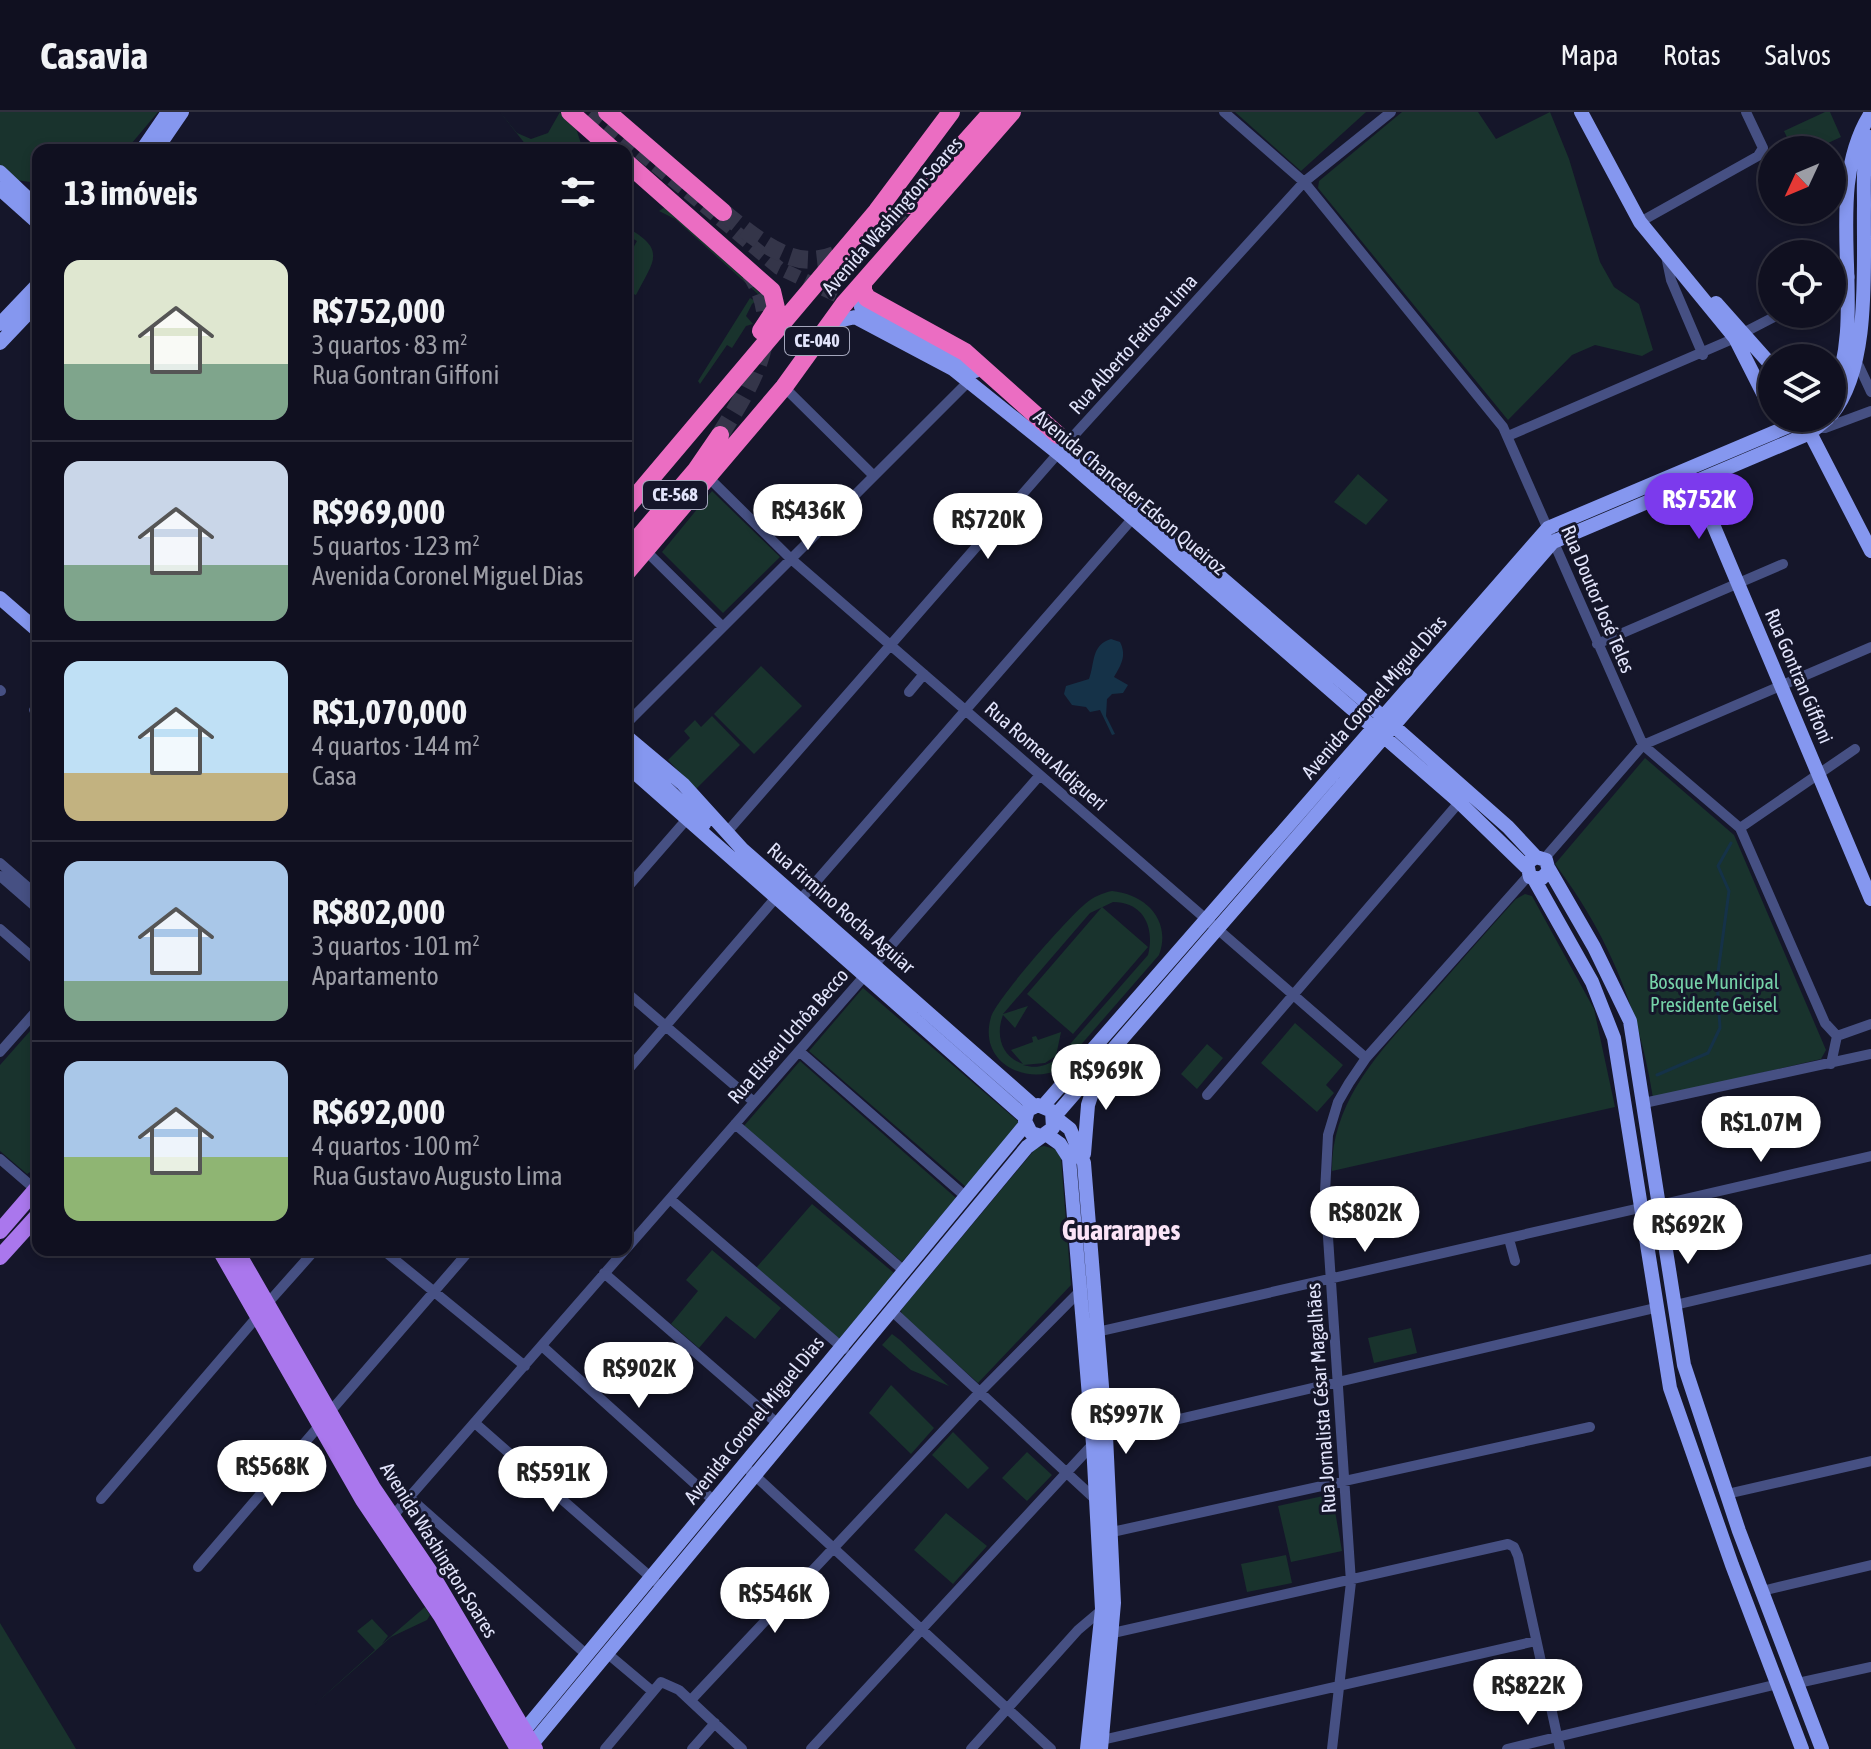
<!DOCTYPE html>
<html lang="pt">
<head>
<meta charset="utf-8">
<style>
  :root { --surface:#101020; --page:#1e1e2d; --text:#f1f3f6; --muted:#9c9da5; --line:#30303e; --accent:#7c3aed }
  body { margin:0; font-family:"Asap Condensed",sans-serif; background:var(--page); color:var(--text); height:100vh; display:flex; flex-direction:column; font-size:30px; white-space:nowrap }
  * { box-sizing:border-box; margin:0 }
  p { font-size:26px; color:var(--muted) }
  .icon { flex:none; width:44px; height:44px; fill:none; stroke:currentColor; stroke-width:2; stroke-linecap:round; stroke-linejoin:round }
  .map { position:relative; flex:1; overflow:hidden }
  .sheet { position:absolute; left:32px; top:32px; width:600px; height:1112px; display:flex; flex-direction:column; background:var(--surface); border-radius:16px; box-shadow:0 4px 12px #0003,0 0 0 2px var(--line) }
  .sheet>* { flex:none }
  .needle { width:52px; rotate:226deg }
  .fabs { position:absolute; left:1758px; top:24px; display:grid; gap:16px }
  .fabs a { display:grid; place-items:center; width:88px; height:88px; border-radius:50%; background:var(--surface); box-shadow:0 4px 12px #0003,0 0 0 2px var(--line); font-size:40px }
  .price { position:absolute; translate:-50% -68px; padding:0 18px; border-radius:28px; background:#fff; color:#222; font-size:26px; line-height:52px; filter:drop-shadow(0 2px 4px #0008) }
  .price::after { content:''; position:absolute; left:50%; top:48px; width:24px; height:18px; margin-left:-12px; background:inherit; clip-path:polygon(0 0,100% 0,50% 100%) }
  .price.active { background:var(--accent); color:#fff }
  ul { padding:0; list-style:none }
  li { display:flex; align-items:center; gap:24px; height:200px; padding:0 32px }
  li+li { border-top:2px solid var(--line) }
  li span { display:grid; place-items:center; flex:none; width:224px; height:160px; border-radius:16px; color:#555 }
  li>.icon { margin-inline-start:auto }
  span .icon { width:96px; height:96px; fill:#fffc; stroke-width:1 }
  li b { font-size:34px }
  h2 { display:flex; justify-content:space-between; align-items:center; height:96px; padding:0 32px; font-size:34px }
  header { display:flex; align-items:center; gap:48px; box-sizing:border-box; height:112px; padding:0 40px; background:var(--surface); border-bottom:2px solid var(--line) }
  header strong { font-size:38px }
  nav { display:flex; gap:44px; margin-inline-start:auto; font-size:28px }
  .map>svg:first-child { display:block }
  .green { fill:#19332d; fill-rule:evenodd }
  .water { fill:#153248 }
  .lines { fill:none; stroke-linecap:round; stroke-linejoin:round }
  .stream { stroke:#153248; stroke-width:3 }
  .secondary-tunnel { stroke:#343549; stroke-width:14; stroke-dasharray:14 7; stroke-linecap:butt }
  .highway-tunnel { stroke:#343549; stroke-width:18; stroke-dasharray:18 9; stroke-linecap:butt }
  .street { stroke:#465083; stroke-width:10 }
  .secondary { stroke:#8597ef; stroke-width:14 }
  .primary { stroke:#aa77ed; stroke-width:16 }
  .highway { stroke:#eb6dc2; stroke-width:18 }
  .labels { text-anchor:middle; stroke-width:6; stroke-linejoin:round; paint-order:stroke }
  .shield { fill:#15162a; stroke:#a4a6bc; stroke-width:2 }
  .shield-label { font-size:18px; font-weight:bold; fill:#e2e4fb }
  .street-label { font-size:20px; fill:#e2e4fb; stroke:#15162a }
  .park-label { font-size:20px; fill:#76d3a9; stroke:#15162a }
  .district-label { font-size:28px; font-weight:bold; fill:#fbe4f7; stroke:#15162a }
</style>
</head>
<body>
<header>
<strong>Casavia</strong>
<nav><a>Mapa</a><a>Rotas</a><a>Salvos</a></nav>
</header>
<div class="map">
<svg width="1871" height="1637" viewBox="0 0 1871 1637">
  <rect width="100%" height="100%" fill="#15162a"/>
  <!-- green -->
  <path class="green" d="M 0,0 L 158,0 L 126,38 L 38,38 L 38,71 L 0,66 Z
    M 500,0 L 517,21 L 531,27 L 548,21 L 560,0 L 576,16 L 583,38 L 530,38 Z
    M 1235,0 L 1366,0 L 1301,59 Z
    M 1402,0 L 1478,0 L 1496,27 L 1550,0 L 1569,47 L 1600,150 L 1614,175 L 1639,192 L 1653,238 L 1642,244 L 1595,233 L 1572,243 L 1508,308 L 1318,76 L 1319,69 Z
    M 1825,0 L 1830,0 L 1841,25 L 1813,38 L 1793,38 L 1784,19 Z
    M 665,95 L 763,184 L 752,192 L 746,204 L 753,212 L 746,214 L 732,236 L 727,233 L 700,272 L 698,269 L 750,186 L 754,188 L 759,183 L 675,107 L 659,99 Z
    M 626,115 C 668,138 653,149 636,183 L 626,179 L 626,163 L 634,150 L 628,145 L 637,129 L 626,123 Z
    M 1358,362 L 1388,388 L 1366,413 L 1334,390 Z
    M 712,379 L 780,445 L 723,501 L 662,440 Z
    M 761,554 L 802,594 L 754,642 L 714,602 Z
    M 712,604 L 740,633 L 696,677 L 668,648 L 690,626 L 684,619 L 695,608 L 701,615 Z
    M 1645,646 L 1734,723 L 1826,938 L 1821,947 L 1653,986 C 1639,898 1609,824 1555,752 Z
    M 1112,779 C 1145,782 1172,808 1159,843 L 1059,958 C 1023,973 978,949 991,905 C 997,886 1067,807 1085,792 C 1093,785 1102,781 1112,779 ZM 1113,790 C 1144,790 1155,816 1148,843 L 1057,947 C 1046,954 1036,957 1023,953 L 1045,951 L 1056,944 L 1061,920 L 1038,928 L 1036,924 L 1032,925 L 1033,930 L 1011,938 L 1023,952 C 1002,945 995,924 1003,903 L 1015,916 L 1028,894 L 1003,902 L 1090,801 Z
    M 1525,782 L 1532,784 L 1594,897 L 1615,995 L 1332,1059 C 1331,986 1385,934 1431,883 C 1459,851 1487,819 1516,787 Z
    M 1102,795 L 1148,835 L 1073,922 L 1027,882 Z
    M 863,876 L 1019,1010 L 966,1075 L 809,939 Z
    M 38,910 L 38,1055 L 27,1062 L 0,1039 L 0,953 Z
    M 1295,911 L 1343,953 L 1326,973 L 1334,981 L 1317,1000 L 1261,951 Z
    M 1207,932 L 1223,946 L 1197,977 L 1181,962 Z
    M 800,949 L 956,1086 L 902,1150 L 743,1015 Z
    M 1044,1034 L 1055,1037 L 1061,1046 L 1071,1173 L 978,1271 L 902,1203 L 901,1198 L 1036,1036 Z
    M 812,1092 L 894,1161 L 839,1227 L 756,1156 Z
    M 712,1138 L 781,1196 L 755,1227 L 726,1204 L 699,1236 L 671,1212 L 698,1179 L 686,1168 Z
    M 1411,1216 L 1417,1241 L 1374,1251 L 1368,1226 Z
    M 892,1222 L 900,1228 L 949,1274 L 911,1258 L 882,1233 Z
    M 891,1273 L 934,1316 L 911,1342 L 869,1301 Z
    M 953,1320 L 989,1356 L 968,1377 L 932,1343 Z
    M 1027,1340 L 1052,1363 L 1027,1389 L 1002,1366 Z
    M 1332,1382 L 1342,1439 L 1291,1450 L 1278,1394 Z
    M 946,1401 L 987,1434 L 953,1472 L 914,1438 Z
    M 1286,1443 L 1292,1471 L 1247,1480 L 1241,1452 Z
    M 425,1495 L 430,1503 L 427,1508 L 391,1525 L 314,1593 L 375,1538 L 357,1519 L 372,1507 L 388,1524 L 382,1532 Z
    M 0,1511 L 76,1637 L 0,1637 Z"/>
  <!-- water -->
  <path class="water" d="M 1111,527 L 1120,530 C 1127,544 1121,553 1114,565 L 1128,573 L 1123,581 L 1112,582 L 1107,587 L 1106,604 L 1115,622 L 1112,623 L 1100,598 L 1090,600 L 1086,595 L 1072,593 L 1064,582 L 1066,574 L 1089,567 C 1095,551 1091,533 1111,527 Z"/>
  <g class="lines">
    <!-- stream -->
    <path class="stream" d="M 1657,963 L 1708,941 L 1720,916 L 1717,868 L 1729,779 L 1718,754 L 1731,731"/>
    <!-- secondary-tunnel -->
    <path class="secondary-tunnel" d="M 591,0 L 779,156 L 853,191"/>
    <!-- highway-tunnel -->
    <path class="highway-tunnel" d="M 723,100 C 809,173 826,156 909,93
      M 720,323 C 750,274 788,217 750,161"/>
    <!-- street -->
    <path class="street" d="M 1224,0 L 1304,70 L 1503,315 L 1643,633 L 1740,716 L 1825,911 L 1837,924
      M 1640,110 L 1758,44 L 1763,36 L 1746,0
      M 1666,144 L 1671,168 L 1703,243
      M 1832,175 L 1850,165
      M 1745,220 L 1780,202
      M 1859,254 L 1871,280
      M 784,275 L 874,364
      M 1817,316 L 1825,316 L 1871,299
      M 1508,324 L 1735,226
      M 708,365 L 790,446 L 1366,946
      M 645,438 L 723,515
      M 1597,532 L 1783,452
      M 0,578 L 1,579
      M 909,580 L 924,562
      M 34,598 L 38,593
      M 626,612 L 969,269
      M 1740,716 L 1855,637
      M 727,720 L 1068,330 L 1304,70 L 1391,0
      M 1544,747 L 1643,633 L 1871,535
      M 0,751 L 38,784
      M 0,764 L 38,797
      M 626,777 L 687,707
      M 800,788 L 1133,406
      M 0,817 L 38,850
      M 626,880 L 754,990
      M 1837,924 L 1871,912
      M 799,939 L 965,1084
      M 0,940 L 38,897
      M 1831,952 L 1837,924
      M 626,960 L 779,782
      M 1207,983 L 1462,687
      M 1644,991 L 1871,942
      M 735,1012 L 903,1158
      M 0,1047 L 36,1078
      M 670,1087 L 844,1237
      M 1659,1093 L 1871,1044
      M 1509,1127 L 1515,1149
      M 626,1137 L 1040,663
      M 383,1138 L 525,1254
      M 604,1161 L 778,1312
      M 267,1192 L 315,1138
      M 1675,1193 L 1871,1147
      M 892,1199 L 1095,1387
      M 1097,1220 L 1640,1096
      M 542,1234 L 713,1388
      M 329,1301 L 470,1138
      M 476,1312 L 655,1469
      M 1106,1324 L 1655,1196
      M 750,1359 L 1051,1637
      M 1727,1382 L 1871,1349
      M 410,1386 L 587,1543
      M 101,1387 L 257,1205
      M 392,1405 L 625,1138
      M 1112,1420 L 1590,1315
      M 198,1455 L 319,1314
      M 1762,1479 L 1871,1453
      M 1113,1521 L 1508,1432 L 1514,1435 L 1518,1444 L 1560,1637
      M 608,1542 L 652,1579
      M 1798,1571 L 1871,1555
      M 691,1588 L 979,1281 L 1083,1176
      M 1102,1628 L 1536,1529
      M 605,1637 L 661,1570 L 679,1578 L 742,1637
      M 692,1637 L 715,1611
      M 811,1637 L 1093,1332
      M 971,1637 L 1078,1518 L 1104,1496
      M 1332,1637 L 1351,1470 L 1325,1080 L 1328,1023 L 1338,990 L 1349,971 L 1366,946 L 1529,763
      M 1507,1637 L 1778,1572"/>
    <!-- secondary -->
    <path class="secondary" d="M 1581,0 L 1640,110 L 1735,226 L 1772,299
      M 142,38 L 168,0
      M 156,38 L 182,0
      M 0,60 L 38,96
      M 0,77 L 38,111
      M 1716,191 L 1772,254
      M 861,195 L 975,259
      M 830,211 L 855,205 L 953,257 L 1059,342 L 1459,690 L 1526,755
      M 0,212 L 38,172
      M 0,231 L 38,191
      M 1832,283 C 1871,201 1819,82 1871,1
      M 1832,302 C 1871,254 1863,155 1864,93 C 1864,70 1862,47 1871,25
      M 1806,313 L 1871,439
      M 1051,319 L 1397,617 L 1508,715 L 1536,745 L 1546,748 L 1549,759 L 1541,767 L 1530,765 L 1527,751 L 1536,745
      M 1693,365 L 1871,787
      M 0,486 L 38,519
      M 626,624 L 683,672 L 742,737 L 1034,994
      M 626,638 L 704,712
      M 626,653 L 1025,1005
      M 1549,757 L 1594,835 L 1630,909 L 1684,1253 L 1739,1419 L 1822,1637
      M 1534,767 L 1592,870 L 1614,926 L 1670,1276 L 1732,1453 L 1802,1637
      M 1044,993 L 1548,416 L 1808,306
      M 1055,1004 L 1553,430 L 1810,321 L 1828,306
      M 1056,1006 L 1070,1017 L 1084,1051 L 1106,1324 L 1114,1491 L 1101,1637
      M 1046,1022 L 1060,1032 L 1069,1046 L 1093,1332 L 1102,1497 L 1087,1637
      M 1084,1042 L 1088,993 L 1101,953
      M 518,1626 L 1025,1013
      M 532,1632 L 1027,1035 L 1053,1016 L 1052,999 L 1038,993 L 1028,998 L 1025,1009 L 1031,1021 L 1041,1024"/>
    <!-- primary -->
    <path class="primary" d="M 0,1119 L 38,1075
      M 220,1138 L 363,1388 L 441,1504 L 518,1637
      M 236,1138 L 373,1376 L 432,1463 L 535,1637
      M 0,1145 L 38,1103"/>
    <!-- highway -->
    <path class="highway" d="M 570,0 L 613,38
      M 607,0 L 723,100
      M 626,50 L 772,179 L 776,196 L 761,219
      M 909,93 L 992,0
      M 863,170 L 863,179 L 867,186 L 965,240 L 1058,323
      M 626,396 L 877,99 L 951,0
      M 626,440 L 696,358 L 720,323
      M 626,461 L 784,275 L 844,192 L 1012,0"/>
  </g>
  <g class="labels">
    <!-- shield labels -->
    <g class="shield">
      <rect x="785" y="215" width="64" height="28" rx="6"/>
      <rect x="643" y="369" width="64" height="28" rx="6"/>
    </g>
    <g class="shield-label">
      <text x="817" y="235">CE-040</text>
      <text x="675" y="389">CE-568</text>
    </g>
    <!-- street labels -->
    <g class="street-label">
      <text transform="translate(892 104) rotate(-49)" y="7">Avenida Washington Soares</text>
      <text transform="translate(1133 232) rotate(-48)" y="7">Rua Alberto Feitosa Lima</text>
      <text transform="translate(1130 380) rotate(40)" y="7">Avenida Chanceler Edson Queiroz</text>
      <text transform="translate(1598 487) rotate(67)" y="7">Rua Doutor José Teles</text>
      <text transform="translate(1799 564) rotate(67)" y="7">Rua Gontran Giffoni</text>
      <text transform="translate(1374 585) rotate(-49)" y="7">Avenida Coronel Miguel Dias</text>
      <text transform="translate(1046 644) rotate(41)" y="7">Rua Romeu Aldigueri</text>
      <text transform="translate(841 796) rotate(41)" y="7">Rua Firmino Rocha Aguiar</text>
      <text transform="translate(788 924) rotate(-49)" y="7">Rua Eliseu Uchôa Becco</text>
      <text transform="translate(1321 1286) rotate(-94)" y="7">Rua Jornalista César Magalhães</text>
      <text transform="translate(754 1308) rotate(-51)" y="7">Avenida Coronel Miguel Dias</text>
      <text transform="translate(439 1438) rotate(58)" y="7">Avenida Washington Soares</text>
    </g>
    <!-- park labels -->
    <g class="park-label">
      <text x="1714" y="877">Bosque Municipal<tspan x="1714" dy="23">Presidente Geisel</tspan></text>
    </g>
    <!-- district labels -->
    <g class="district-label">
      <text x="1121" y="1128">Guararapes</text>
    </g>
  </g>
</svg>
<div class="fabs">
<a><svg class="needle" viewBox="-14 -14 28 28"><path d="M0-13l5 13h-10z" fill="#e53935"/><path d="M0 13l5-13h-10z" fill="#9c9da5"/></svg></a>
<a><svg class="icon" aria-label="locate" viewBox="0 0 24 24"><circle cx="12" cy="12" r="6"/><path d="M12 2v4M12 18v4M2 12h4M18 12h4"/></svg></a>
<a><svg class="icon" aria-label="layers" viewBox="0 0 24 24"><path d="M12 4l9 5-9 5-9-5zM3 14l9 5 9-5"/></svg></a>
</div>
<b class="price active" style="left:1699px;top:429px">R$752K</b>
<b class="price" style="left:808px;top:440px">R$436K</b>
<b class="price" style="left:988px;top:449px">R$720K</b>
<b class="price" style="left:1106px;top:1000px">R$969K</b>
<b class="price" style="left:1761px;top:1052px">R$1.07M</b>
<b class="price" style="left:1365px;top:1142px">R$802K</b>
<b class="price" style="left:1688px;top:1154px">R$692K</b>
<b class="price" style="left:639px;top:1298px">R$902K</b>
<b class="price" style="left:1126px;top:1344px">R$997K</b>
<b class="price" style="left:272px;top:1396px">R$568K</b>
<b class="price" style="left:553px;top:1402px">R$591K</b>
<b class="price" style="left:775px;top:1523px">R$546K</b>
<b class="price" style="left:1528px;top:1615px">R$822K</b>
<section class="sheet">
<h2>13 imóveis<svg class="icon" aria-label="filters" viewBox="0 0 24 24"><path d="M4 7h16M4 17h16"/><circle cx="9" cy="7" r="2"/><circle cx="15" cy="17" r="2"/></svg></h2>
<ul>
<li><span style="background:linear-gradient(#dfe7d0 65%,#7fa58c 0)"><svg class="icon" aria-label="home" viewBox="0 0 24 24"><path d="M3 11l9-7 9 7M6 9v11h12V9"/></svg></span><div><b>R$752,000</b><p>3 quartos · 83 m²</p><p>Rua Gontran Giffoni</p></div></li>
<li><span style="background:linear-gradient(#c9d6e8 65%,#7fa58c 0)"><svg class="icon" aria-label="home" viewBox="0 0 24 24"><path d="M3 11l9-7 9 7M6 9v11h12V9"/></svg></span><div><b>R$969,000</b><p>5 quartos · 123 m²</p><p>Avenida Coronel Miguel Dias</p></div></li>
<li><span style="background:linear-gradient(#bfe0f5 70%,#c2b280 0)"><svg class="icon" aria-label="home" viewBox="0 0 24 24"><path d="M3 11l9-7 9 7M6 9v11h12V9"/></svg></span><div><b>R$1,070,000</b><p>4 quartos · 144 m²</p><p>Casa</p></div></li>
<li><span style="background:linear-gradient(#a9c7e8 75%,#7fa58c 0)"><svg class="icon" aria-label="home" viewBox="0 0 24 24"><path d="M3 11l9-7 9 7M6 9v11h12V9"/></svg></span><div><b>R$802,000</b><p>3 quartos · 101 m²</p><p>Apartamento</p></div></li>
<li><span style="background:linear-gradient(#a9c7e8 60%,#8fb573 0)"><svg class="icon" aria-label="home" viewBox="0 0 24 24"><path d="M3 11l9-7 9 7M6 9v11h12V9"/></svg></span><div><b>R$692,000</b><p>4 quartos · 100 m²</p><p>Rua Gustavo Augusto Lima</p></div></li>
</ul>
</section>
</div>
</body>
</html>
